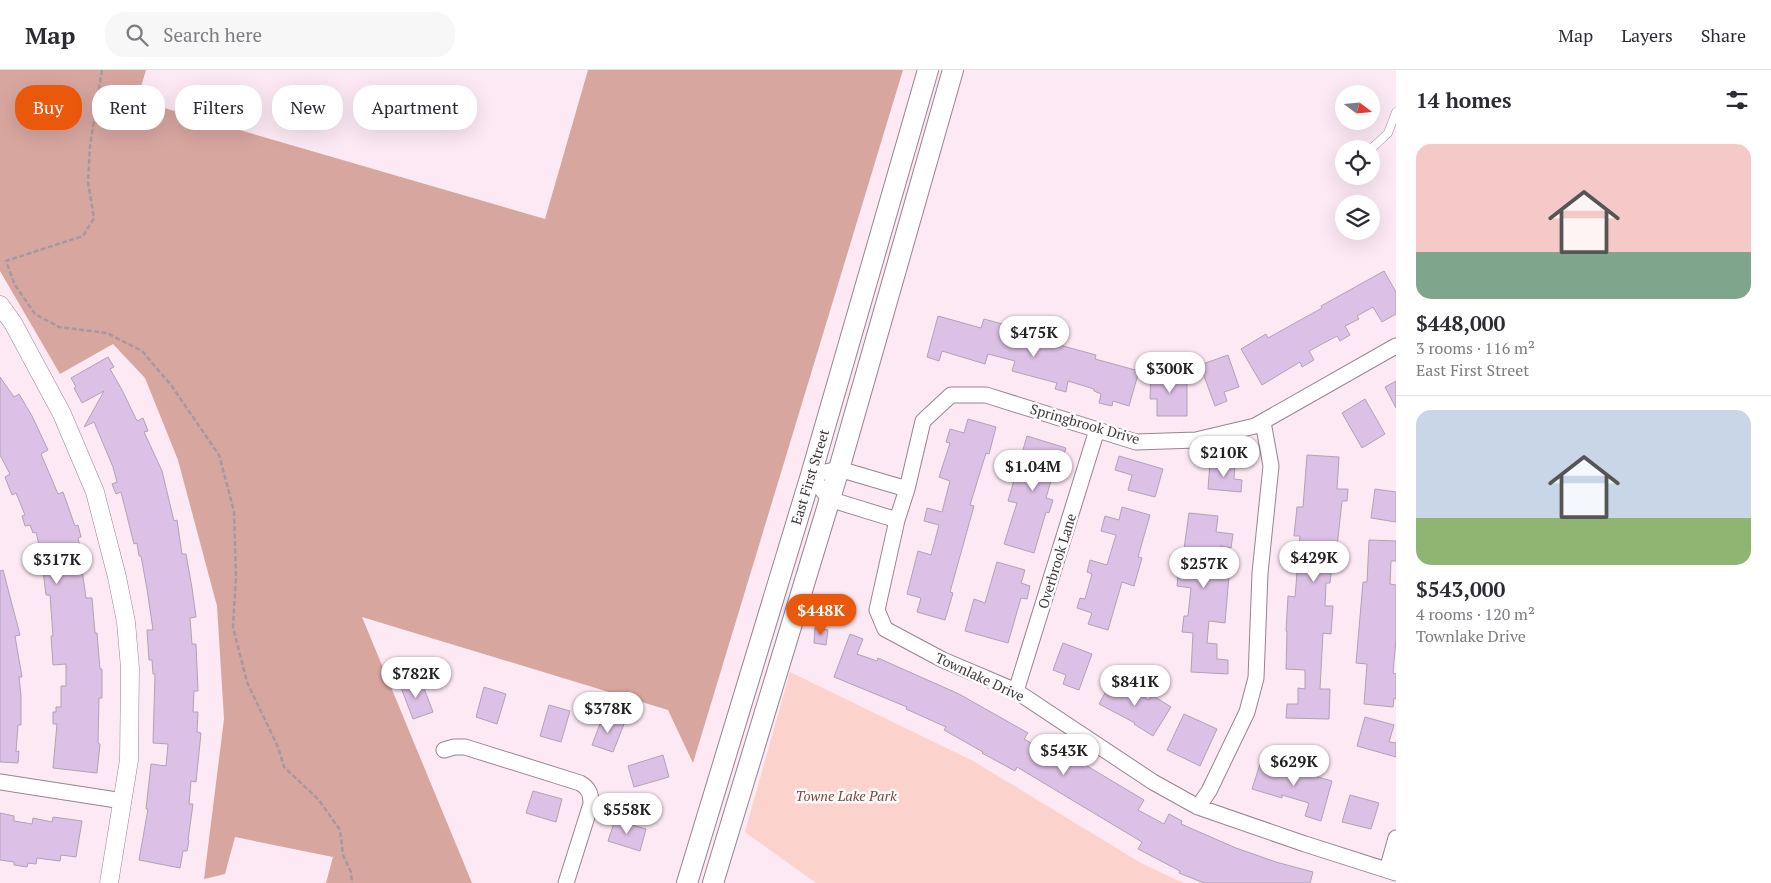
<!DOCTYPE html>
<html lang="en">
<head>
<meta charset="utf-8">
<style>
  :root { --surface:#fff; --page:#f7f7f7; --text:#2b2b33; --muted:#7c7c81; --line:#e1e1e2; --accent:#ea580c }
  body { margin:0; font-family:"PT Serif",serif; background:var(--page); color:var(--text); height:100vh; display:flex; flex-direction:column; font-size:19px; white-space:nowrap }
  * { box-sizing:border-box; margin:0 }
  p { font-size:16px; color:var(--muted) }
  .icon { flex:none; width:28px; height:28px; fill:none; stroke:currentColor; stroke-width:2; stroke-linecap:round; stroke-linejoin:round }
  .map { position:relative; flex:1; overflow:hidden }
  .sheet { display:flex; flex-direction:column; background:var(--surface); width:375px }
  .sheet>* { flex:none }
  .hud { position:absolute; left:15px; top:15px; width:475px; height:45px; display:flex; gap:10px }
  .needle { width:32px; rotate:106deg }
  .buttons { position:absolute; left:1335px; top:15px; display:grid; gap:10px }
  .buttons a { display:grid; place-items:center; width:45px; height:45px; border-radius:50%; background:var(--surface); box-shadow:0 5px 20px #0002; font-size:25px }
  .price { position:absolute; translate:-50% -42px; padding:0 11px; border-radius:18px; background:#fff; color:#222; font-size:16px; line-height:32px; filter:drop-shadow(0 1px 2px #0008) }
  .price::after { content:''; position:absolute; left:50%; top:30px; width:15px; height:11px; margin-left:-8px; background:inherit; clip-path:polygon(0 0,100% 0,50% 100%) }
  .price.on { background:var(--accent); color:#fff }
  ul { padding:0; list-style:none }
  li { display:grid; align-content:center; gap:10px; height:265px; padding:0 20px }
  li+li { border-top:1px solid var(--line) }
  li span { display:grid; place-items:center; height:155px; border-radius:15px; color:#555 }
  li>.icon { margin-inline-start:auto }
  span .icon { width:90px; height:90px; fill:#fffc; stroke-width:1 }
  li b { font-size:21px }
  h2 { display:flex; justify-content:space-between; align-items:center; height:60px; padding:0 20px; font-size:21px }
  .pill { padding:0 18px; border-radius:20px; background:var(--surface); box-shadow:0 5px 20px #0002; font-size:18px; line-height:45px }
  .pill.on { background:var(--accent); color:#fff }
  header { display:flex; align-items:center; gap:30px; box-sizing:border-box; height:70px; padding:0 25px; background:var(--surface); border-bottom:1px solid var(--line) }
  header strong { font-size:24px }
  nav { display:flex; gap:28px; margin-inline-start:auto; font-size:18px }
  .search { width:350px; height:45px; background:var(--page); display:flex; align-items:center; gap:12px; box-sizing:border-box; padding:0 18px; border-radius:20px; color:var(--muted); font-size:19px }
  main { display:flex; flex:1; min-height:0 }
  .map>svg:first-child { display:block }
  .green { fill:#fcd2cc }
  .forest { fill:#d7a69f }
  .building { fill:#dcc0e5; stroke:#b0a2b5 }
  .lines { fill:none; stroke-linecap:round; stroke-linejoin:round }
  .service-casing { stroke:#988390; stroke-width:9 }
  .minor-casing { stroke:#988390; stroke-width:17 }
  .tertiary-casing { stroke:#988390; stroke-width:19 }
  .secondary-casing { stroke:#988390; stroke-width:22 }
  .path { stroke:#a698a0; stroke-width:2.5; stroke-dasharray:5 2.5; stroke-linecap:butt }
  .service { stroke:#fff; stroke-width:8 }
  .minor { stroke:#fff; stroke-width:15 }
  .tertiary { stroke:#fff; stroke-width:18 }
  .secondary { stroke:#fff; stroke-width:20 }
  .labels { text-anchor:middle; stroke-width:5; stroke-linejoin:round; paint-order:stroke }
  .street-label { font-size:14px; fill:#40373d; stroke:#fdfdfd }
  .park-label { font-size:14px; font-style:italic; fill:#81423b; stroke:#fdfdfd }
</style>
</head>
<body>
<header>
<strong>Map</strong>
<div class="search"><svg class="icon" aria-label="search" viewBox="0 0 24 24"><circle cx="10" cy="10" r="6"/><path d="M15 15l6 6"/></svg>Search here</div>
<nav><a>Map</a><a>Layers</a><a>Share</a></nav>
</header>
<main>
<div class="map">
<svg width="1396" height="813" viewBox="0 0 1396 813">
  <rect width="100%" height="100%" fill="#fce9f4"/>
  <!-- green -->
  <path class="green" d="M 790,602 L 973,691 L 1141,793 L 1183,813 L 816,813 L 745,762 Z"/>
  <!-- forest -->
  <path class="forest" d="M 0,0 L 146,0 L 137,30 L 545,149 L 588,0 L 903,0 L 693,693 L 668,640 L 362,547 L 472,813 L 326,813 L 333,787 L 235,767 L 225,804 L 204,809 L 224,649 L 217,536 L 178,390 L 145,308 L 113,274 L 60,304 L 0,201 Z"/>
  <!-- building -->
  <path class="building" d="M 1384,201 L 1396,222 L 1396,244 L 1382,252 L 1373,237 L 1357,246 L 1359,249 L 1345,256 L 1350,265 L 1340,271 L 1337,266 L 1309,281 L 1314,290 L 1302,297 L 1300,292 L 1262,315 L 1241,279 L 1266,264 L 1268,268 L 1322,238 L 1321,236 Z
    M 938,246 L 981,258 L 984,249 L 1013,257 L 1012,260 L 1053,271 L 1052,273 L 1096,285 L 1095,289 L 1139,301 L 1129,336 L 1113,331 L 1112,336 L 1099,333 L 1101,324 L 1094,321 L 1094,319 L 1068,311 L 1066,322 L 1055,319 L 1057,313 L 1012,301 L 1015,291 L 988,284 L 985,294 L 942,281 L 939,291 L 927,287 Z
    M 1228,285 L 1239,317 L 1224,322 L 1227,331 L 1215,336 L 1200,295 Z
    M 108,287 L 114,297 L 110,299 L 122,320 L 137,351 L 143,348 L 148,361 L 144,362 L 162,401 L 174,451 L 177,450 L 182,484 L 186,484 L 192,518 L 196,547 L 190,548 L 192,574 L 196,574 L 198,621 L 194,621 L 193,642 L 198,642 L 197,662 L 201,663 L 196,712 L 191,711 L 189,734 L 193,734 L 188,770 L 189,770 L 187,781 L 183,781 L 180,798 L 139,790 L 148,739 L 146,739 L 151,694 L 166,696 L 168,674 L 153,673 L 155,604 L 153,604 L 152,590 L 149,590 L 147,560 L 153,560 L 147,519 L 141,486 L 139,486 L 137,473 L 134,474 L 121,422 L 116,424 L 112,414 L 117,412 L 113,397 L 94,352 L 84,357 L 104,321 L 82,333 L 74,318 L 76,317 L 71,308 Z
    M 1151,303 L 1187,303 L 1187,346 L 1157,346 L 1157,329 L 1150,329 Z
    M 0,307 L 14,327 L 19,324 L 32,346 L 48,380 L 41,384 L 58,424 L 63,422 L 75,456 L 78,455 L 81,467 L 78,468 L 82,484 L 80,485 L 86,528 L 92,528 L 95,563 L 97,563 L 100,599 L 102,599 L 102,628 L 99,628 L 98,673 L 100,674 L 97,703 L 53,698 L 57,654 L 53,654 L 53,642 L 56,642 L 56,637 L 61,637 L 61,616 L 66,616 L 66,594 L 53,595 L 51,566 L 53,566 L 50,525 L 46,525 L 43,501 L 45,501 L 36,462 L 33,463 L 30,455 L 25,456 L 22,446 L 25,445 L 16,423 L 12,425 L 5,407 L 10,404 L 0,385 Z
    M 1396,311 L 1396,338 L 1385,317 Z
    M 1365,329 L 1385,364 L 1362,378 L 1342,343 Z
    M 968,349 L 996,357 L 989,384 L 986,383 L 970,435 L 974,436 L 950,522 L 953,523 L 945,550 L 917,542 L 921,528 L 907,524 L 918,481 L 931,485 L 939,455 L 924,451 L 927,438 L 942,442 L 950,411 L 939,407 L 950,373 L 946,372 L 950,359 L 964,363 Z
    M 1027,366 L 1066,378 L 1057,405 L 1053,404 L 1046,428 L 1053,430 L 1049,443 L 1046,442 L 1034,483 L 1004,474 L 1017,433 L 1008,431 Z
    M 1307,385 L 1339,387 L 1337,419 L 1348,419 L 1347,431 L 1342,431 L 1337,477 L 1334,477 L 1330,513 L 1326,513 L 1325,536 L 1333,536 L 1331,564 L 1323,563 L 1320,619 L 1330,619 L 1329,649 L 1286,648 L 1287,634 L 1298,634 L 1298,618 L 1305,619 L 1305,600 L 1286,599 L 1287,561 L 1286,561 L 1288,526 L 1295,527 L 1300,466 L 1294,466 L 1297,437 L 1303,437 Z
    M 1119,386 L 1163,399 L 1155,427 L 1128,420 L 1132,405 L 1115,400 Z
    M 1210,392 L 1235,394 L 1234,409 L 1242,410 L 1241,422 L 1208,419 Z
    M 1375,419 L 1396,422 L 1396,452 L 1371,448 Z
    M 1122,437 L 1150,445 L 1138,487 L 1142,488 L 1134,516 L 1122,512 L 1108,560 L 1088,554 L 1092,543 L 1077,538 L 1080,528 L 1085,529 L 1092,504 L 1087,502 L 1090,490 L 1107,495 L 1116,465 L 1101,461 L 1105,446 L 1119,450 Z
    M 1189,443 L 1218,446 L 1216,462 L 1233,464 L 1231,478 L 1220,476 L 1217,505 L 1229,506 L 1225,553 L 1209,551 L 1207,573 L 1217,574 L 1217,589 L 1228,590 L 1228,604 L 1191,602 L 1193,563 L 1182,562 L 1184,546 L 1188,546 L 1191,518 L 1177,516 L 1180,486 L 1183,486 Z
    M 1369,470 L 1396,471 L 1396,491 L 1391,491 L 1390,514 L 1396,515 L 1396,569 L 1393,603 L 1396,604 L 1396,629 L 1394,628 L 1393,637 L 1364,634 L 1367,594 L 1356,593 L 1363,512 L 1367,512 Z
    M 997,492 L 1025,500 L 1021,513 L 1030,516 L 1027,529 L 1021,528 L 1008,573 L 965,561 L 974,529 L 985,533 Z
    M 3,500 L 20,565 L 15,566 L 22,607 L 19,607 L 21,626 L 21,655 L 18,655 L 16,682 L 19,681 L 18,693 L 0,692 L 0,501 Z
    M 815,558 L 828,560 L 826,575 L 814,573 Z
    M 850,564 L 863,569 L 857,584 L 877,591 L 878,588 L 959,624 L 1028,663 L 1024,669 L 1052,685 L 1057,678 L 1144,730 L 1138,740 L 1164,754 L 1169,744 L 1182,751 L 1181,754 L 1236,778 L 1276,792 L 1313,802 L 1310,813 L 1204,813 L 1179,803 L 1180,801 L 1138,779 L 1142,772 L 1017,697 L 1015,701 L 982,683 L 983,682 L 944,660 L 946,657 L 906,639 L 907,637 L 834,607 Z
    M 1063,573 L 1092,584 L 1079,620 L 1063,614 L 1066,605 L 1053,600 Z
    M 420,608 L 433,642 L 413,649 L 400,615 Z
    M 1112,610 L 1149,630 L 1152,625 L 1171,637 L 1153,666 L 1134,654 L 1135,653 L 1099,634 Z
    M 484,617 L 506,624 L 497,654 L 476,647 Z
    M 549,635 L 570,641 L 561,672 L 540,666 Z
    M 1184,644 L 1217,659 L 1200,696 L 1167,680 Z
    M 603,646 L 624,654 L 613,682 L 592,675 Z
    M 1365,647 L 1394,655 L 1389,672 L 1396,673 L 1396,687 L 1357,676 Z
    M 663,685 L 669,707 L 634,717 L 628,696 Z
    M 1261,691 L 1332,711 L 1321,751 L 1305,746 L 1309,733 L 1282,725 L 1282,728 L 1252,719 Z
    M 533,721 L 562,729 L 556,752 L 526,743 Z
    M 1350,725 L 1379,733 L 1371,759 L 1342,752 Z
    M 0,743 L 14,746 L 14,751 L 32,754 L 33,748 L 52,752 L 53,747 L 82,751 L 76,787 L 61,785 L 60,791 L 37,788 L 36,794 L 28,793 L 27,797 L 14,795 L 14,792 L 0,790 Z
    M 615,750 L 646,759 L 640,781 L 608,771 Z"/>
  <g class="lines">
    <defs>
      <path id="service" d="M 1371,79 L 1388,63 L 1396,42"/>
      <path id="minor" d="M 1396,276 L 1255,356 L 1196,370 L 1136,372 L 986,325 L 951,325 L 923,351 L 907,419 L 897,450 L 877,540 L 885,559 L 943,590 L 1016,621 L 1153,712 L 1198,737 L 1305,774 L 1396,803
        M 897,450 L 829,429 L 811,405 L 839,399 L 907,419
        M 1016,621 L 1097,360
        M 444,680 L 454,677 L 465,677 L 580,713 C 589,718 591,724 591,734 L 566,813
        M 0,712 L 123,731
        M 1198,737 L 1209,721 L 1247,642 L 1256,608 L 1260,503 L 1271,396 L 1263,352
        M 1387,800 L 1396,768"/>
      <path id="tertiary" d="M 0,235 L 13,253 L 62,344 L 95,422 L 117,507 L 126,552 L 130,598 L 129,690 L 109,813"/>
      <path id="secondary" d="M 687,813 L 811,405 L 928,0
        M 713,813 L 839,399 L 953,0"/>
    </defs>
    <!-- service casing -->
    <use href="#service" class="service-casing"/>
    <!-- minor casing -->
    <use href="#minor" class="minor-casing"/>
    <!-- tertiary casing -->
    <use href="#tertiary" class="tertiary-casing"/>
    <!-- secondary casing -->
    <use href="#secondary" class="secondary-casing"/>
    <!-- path -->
    <path class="path" d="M 102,0 L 90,76 L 88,112 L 94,148 L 83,166 L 6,191 L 15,215 L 35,244 L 59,257 L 107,263 L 142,281 L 171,315 L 219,385 L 234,441 L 236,507 L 233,557 L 247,612 L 278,677 L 284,697 L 319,730 L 340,760 L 343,785 L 351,802 L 352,813"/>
    <!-- service -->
    <use href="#service" class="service"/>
    <!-- minor -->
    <use href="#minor" class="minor"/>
    <!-- tertiary -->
    <use href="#tertiary" class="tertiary"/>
    <!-- secondary -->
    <use href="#secondary" class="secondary"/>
  </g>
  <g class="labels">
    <!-- street labels -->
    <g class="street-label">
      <text transform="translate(1085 354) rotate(16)" y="5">Springbrook Drive</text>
      <text transform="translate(810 407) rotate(-73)" y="5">East First Street</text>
      <text transform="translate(1057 491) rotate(-73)" y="5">Overbrook Lane</text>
      <text transform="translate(980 607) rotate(25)" y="5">Townlake Drive</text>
    </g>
    <!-- park labels -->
    <g class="park-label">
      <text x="846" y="731">Towne Lake Park</text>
    </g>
  </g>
</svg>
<div class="buttons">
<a><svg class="needle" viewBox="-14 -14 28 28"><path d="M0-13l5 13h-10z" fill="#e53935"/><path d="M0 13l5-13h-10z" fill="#7c7c81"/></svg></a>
<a><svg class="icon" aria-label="locate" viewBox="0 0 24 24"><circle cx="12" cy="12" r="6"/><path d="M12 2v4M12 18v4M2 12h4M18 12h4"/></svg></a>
<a><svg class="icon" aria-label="layers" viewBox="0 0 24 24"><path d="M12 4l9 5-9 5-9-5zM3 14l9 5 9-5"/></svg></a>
</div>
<b class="price" style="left:1034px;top:288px">$475K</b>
<b class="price" style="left:1170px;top:324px">$300K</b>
<b class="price" style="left:1224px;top:408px">$210K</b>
<b class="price" style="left:1033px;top:422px">$1.04M</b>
<b class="price" style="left:1314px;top:513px">$429K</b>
<b class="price" style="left:57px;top:515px">$317K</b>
<b class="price" style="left:1204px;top:519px">$257K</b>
<b class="price on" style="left:821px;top:566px">$448K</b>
<b class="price" style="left:416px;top:629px">$782K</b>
<b class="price" style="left:1135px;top:637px">$841K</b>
<b class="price" style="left:608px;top:664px">$378K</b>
<b class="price" style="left:1064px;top:706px">$543K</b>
<b class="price" style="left:1294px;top:717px">$629K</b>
<b class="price" style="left:627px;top:765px">$558K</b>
<div class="hud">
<a class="pill on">Buy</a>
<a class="pill">Rent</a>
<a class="pill">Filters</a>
<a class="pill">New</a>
<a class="pill">Apartment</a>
</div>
</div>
<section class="sheet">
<h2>14 homes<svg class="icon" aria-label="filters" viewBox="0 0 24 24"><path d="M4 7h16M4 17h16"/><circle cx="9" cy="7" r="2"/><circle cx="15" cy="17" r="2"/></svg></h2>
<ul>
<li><span style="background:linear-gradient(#f6c9c9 70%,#7fa58c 0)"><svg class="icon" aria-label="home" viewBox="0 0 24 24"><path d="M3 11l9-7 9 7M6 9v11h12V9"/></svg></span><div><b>$448,000</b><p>3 rooms · 116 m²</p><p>East First Street</p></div></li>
<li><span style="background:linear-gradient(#c9d6e8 70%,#8fb573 0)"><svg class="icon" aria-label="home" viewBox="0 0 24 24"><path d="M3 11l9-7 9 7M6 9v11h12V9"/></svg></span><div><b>$543,000</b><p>4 rooms · 120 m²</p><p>Townlake Drive</p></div></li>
</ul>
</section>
</main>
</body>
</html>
